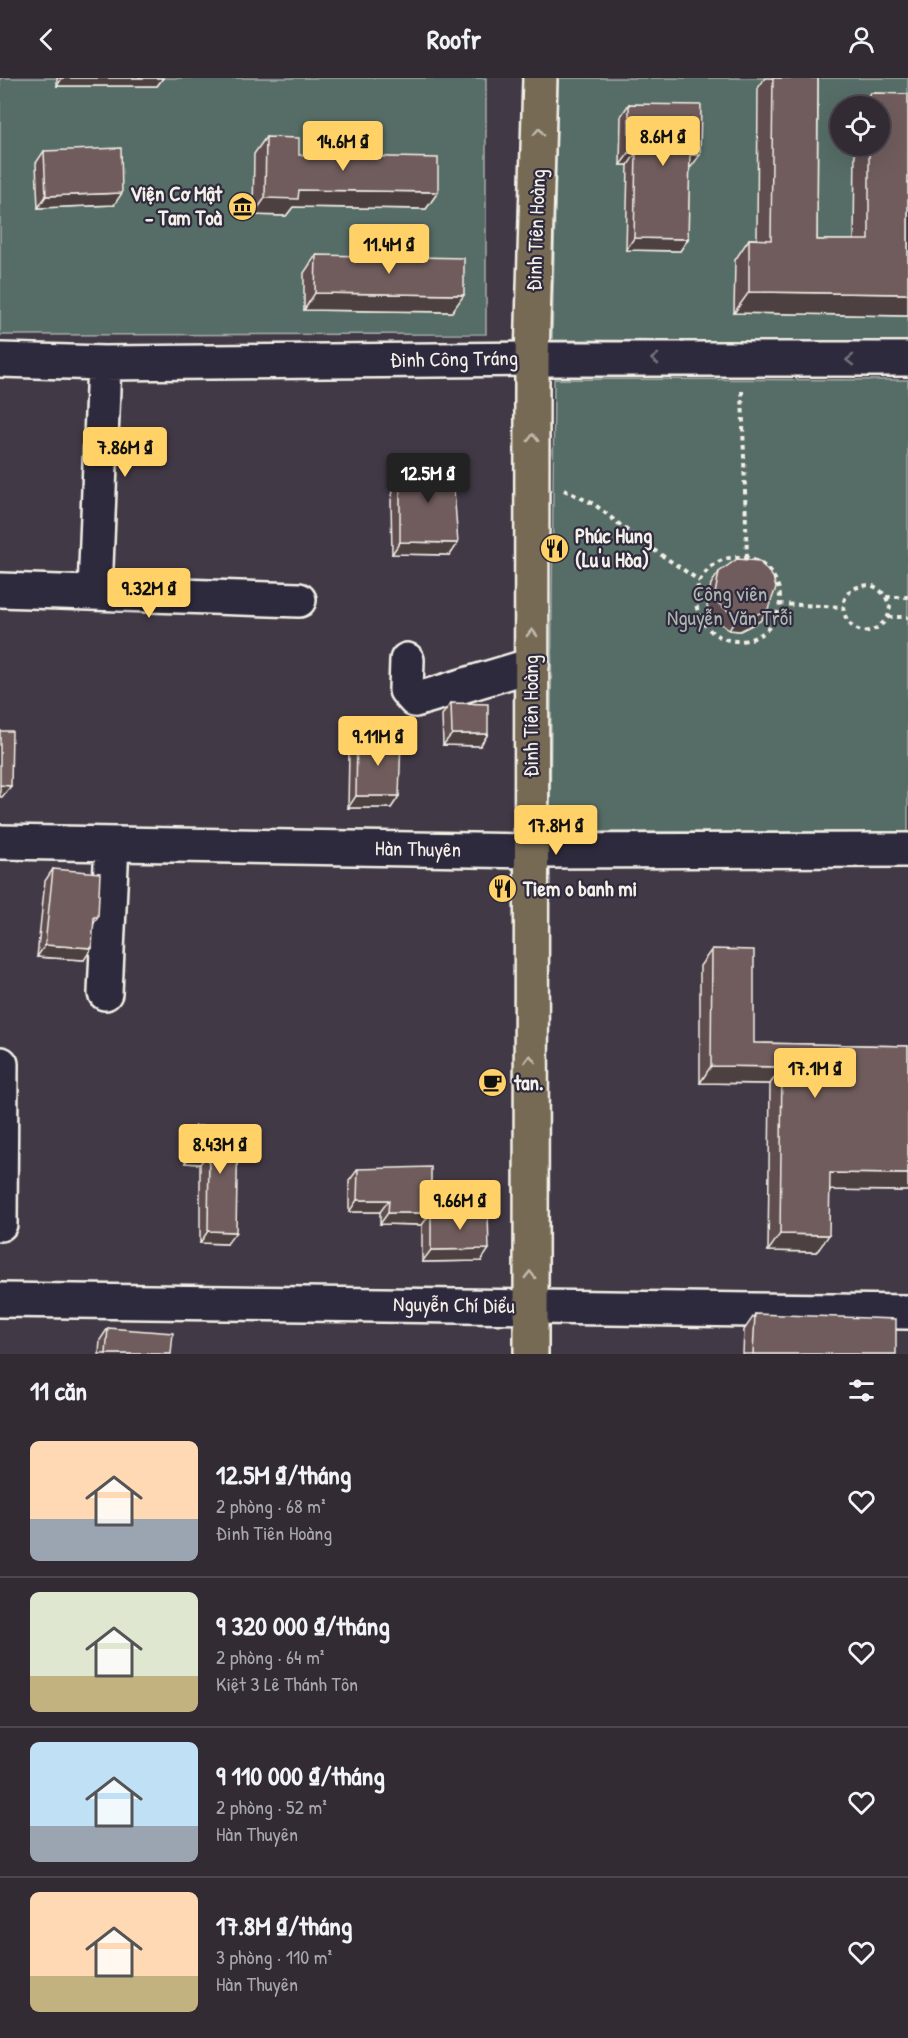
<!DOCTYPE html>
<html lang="vi">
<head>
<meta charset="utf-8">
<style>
  :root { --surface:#322b34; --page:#3a333c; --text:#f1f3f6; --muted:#a8a7ac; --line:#4d474f; --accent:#ffd166 }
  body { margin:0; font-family:"Patrick Hand",sans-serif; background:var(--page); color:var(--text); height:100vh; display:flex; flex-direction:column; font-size:22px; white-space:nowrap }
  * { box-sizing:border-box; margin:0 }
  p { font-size:20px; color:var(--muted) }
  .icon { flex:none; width:33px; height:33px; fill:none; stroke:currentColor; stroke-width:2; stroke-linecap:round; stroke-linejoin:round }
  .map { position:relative; height:1276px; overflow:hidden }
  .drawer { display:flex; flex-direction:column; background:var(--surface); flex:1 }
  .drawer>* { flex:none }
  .tools { position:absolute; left:830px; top:18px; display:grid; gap:12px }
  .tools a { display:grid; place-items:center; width:60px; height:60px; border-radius:50%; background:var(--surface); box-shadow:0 6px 24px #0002,0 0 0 2px var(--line); font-size:30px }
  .price { position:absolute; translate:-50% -51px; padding:0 14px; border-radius:6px; background:var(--accent); color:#111; font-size:20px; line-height:39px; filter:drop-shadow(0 2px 3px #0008) }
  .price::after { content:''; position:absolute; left:50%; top:36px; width:18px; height:14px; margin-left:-9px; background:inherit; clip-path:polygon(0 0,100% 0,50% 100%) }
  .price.selected { background:#222; color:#fff }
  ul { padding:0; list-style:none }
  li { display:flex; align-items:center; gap:18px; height:150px; padding:0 30px }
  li+li { border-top:2px solid var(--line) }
  li span { display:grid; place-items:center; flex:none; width:168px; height:120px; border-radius:9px; color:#555 }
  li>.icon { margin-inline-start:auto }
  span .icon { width:72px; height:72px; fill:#fffc; stroke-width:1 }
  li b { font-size:26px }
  h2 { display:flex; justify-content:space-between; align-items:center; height:72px; padding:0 30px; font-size:26px }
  header { display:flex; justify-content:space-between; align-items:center; height:78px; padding:0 30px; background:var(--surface); font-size:27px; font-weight:700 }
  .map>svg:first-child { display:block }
  .green { fill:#566c66; stroke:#a5aea7; stroke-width:1.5; fill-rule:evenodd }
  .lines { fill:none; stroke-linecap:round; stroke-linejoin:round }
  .minor-casing { stroke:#f4f1e8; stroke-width:38 }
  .major-casing { stroke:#f4f1e8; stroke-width:38 }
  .path { stroke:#f4f1e8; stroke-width:4; stroke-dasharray:4.5 4.5; stroke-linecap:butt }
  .minor { stroke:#2f2a3d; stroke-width:33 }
  .major { stroke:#766a54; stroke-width:33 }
  .wall { fill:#5f4e4f; stroke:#f4f1e8; stroke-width:1.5 }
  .shaded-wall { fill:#4e4040; stroke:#f4f1e8; stroke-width:1.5 }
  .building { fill:#6f5b5c; stroke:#f4f1e8; stroke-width:1.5 }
  .oneway { stroke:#c2bbad }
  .oneway2 { stroke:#747079 }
  .labels { text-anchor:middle; stroke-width:4.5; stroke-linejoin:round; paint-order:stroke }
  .poi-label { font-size:21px; font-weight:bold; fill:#f4f1e8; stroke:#2f2a3d; text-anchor:start }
  .street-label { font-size:21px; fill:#f4f1e8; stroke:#2f2a3d }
  .park-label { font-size:21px; fill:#adb5ae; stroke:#2f2a3d }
</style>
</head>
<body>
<header><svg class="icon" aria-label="back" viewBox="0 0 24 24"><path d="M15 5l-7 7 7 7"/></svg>Roofr<svg class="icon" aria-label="person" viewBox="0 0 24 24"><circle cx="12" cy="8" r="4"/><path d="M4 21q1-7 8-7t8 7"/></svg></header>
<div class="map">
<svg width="908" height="1276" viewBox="0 0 908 1276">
  <rect width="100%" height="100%" fill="#423946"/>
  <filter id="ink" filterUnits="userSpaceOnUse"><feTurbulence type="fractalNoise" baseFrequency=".0167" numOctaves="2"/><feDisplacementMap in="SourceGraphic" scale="12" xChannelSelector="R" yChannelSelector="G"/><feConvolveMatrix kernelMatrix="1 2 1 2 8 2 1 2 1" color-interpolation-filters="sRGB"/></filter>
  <g filter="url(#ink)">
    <!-- green -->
    <path class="green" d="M 0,0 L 486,0 L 486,256 L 0,257 Z
      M 558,0 L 908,0 L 908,264 L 552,262 ZM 840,28 L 879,28 L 879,68 L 840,68 Z
      M 554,301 L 908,302 L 908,754 L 550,754 Z"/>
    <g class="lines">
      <defs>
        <path id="minor" d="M 0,282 L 104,285 L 532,281 L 908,281
          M 0,512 L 299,522
          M 95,514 L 104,285
          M 407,582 L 406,612 L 415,622 L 532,587
          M 0,764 L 530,773 L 908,772
          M 105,915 L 112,766
          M 0,1146 L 1,986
          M 0,1222 L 908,1234"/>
        <path id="major" d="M 531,1276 L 532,281 L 540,0"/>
      </defs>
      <!-- minor casing -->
      <use href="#minor" class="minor-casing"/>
      <!-- major casing -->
      <use href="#major" class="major-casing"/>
      <!-- path -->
      <path class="path" d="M 742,313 L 747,480
        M 564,412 L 594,426 L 639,462 L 700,503
        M696 521a42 42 0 1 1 84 0a42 42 0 1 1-84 0Z
        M 886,519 L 890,529 L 888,539 C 856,582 821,516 862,508 C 873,505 880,511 886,519 L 908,519
        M 779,526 L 843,529
        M 888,539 L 908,539"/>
      <!-- minor -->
      <use href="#minor" class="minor"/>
      <!-- major -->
      <use href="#major" class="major"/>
    </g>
    <!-- wall -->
    <path class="wall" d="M 57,0 L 163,0 L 157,8 L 57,8 Z
      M 765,0 L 818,0 L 817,162 L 854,162 L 855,68 L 879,68 L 879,28 L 860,28 L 870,15 L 908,16 L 908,238 L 734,235 L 735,182 L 749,161 L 757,161 L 758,10 Z
      M 629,26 L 691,89 L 689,88 L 688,161 L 680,173 L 626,172 L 628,87 L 620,87 L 621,38 Z
      M 266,59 L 299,77 L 438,114 L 426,131 L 293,129 L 286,138 L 253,137 L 254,76 Z
      M 44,73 L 114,127 L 38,130 L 36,85 Z
      M 316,177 L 452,234 L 304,232 L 304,195 Z
      M 405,384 L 458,465 L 450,477 L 392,476 L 391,422 L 397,396 Z
      M 719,494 L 768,531 L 760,543 L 740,553 L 729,552 L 711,538 L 707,528 L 711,506 Z
      M 451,625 L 488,656 L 480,668 L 443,667 L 442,637 Z
      M 357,661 L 399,718 L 391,730 L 348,730 L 349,673 Z
      M 53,791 L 98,839 L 94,845 L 84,882 L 37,879 L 45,803 Z
      M 712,871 L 754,965 L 908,968 L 908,1113 L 830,1112 L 817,1174 L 768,1173 L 770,1006 L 700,1005 L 700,888 Z
      M 195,1048 L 238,1050 L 227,1166 L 200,1165 L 200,1086 L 185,1085 L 187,1060 Z
      M 358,1091 L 431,1135 L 481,1183 L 422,1184 L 422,1147 L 380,1146 L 380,1134 L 349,1134 L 349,1103 Z
      M 755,1236 L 896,1276 L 743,1276 L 744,1252 Z
      M 108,1250 L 171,1276 L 99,1276 L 100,1262 Z"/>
    <!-- shaded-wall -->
    <path class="shaded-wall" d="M 62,0 L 163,0 L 157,8 L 57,8 Z
      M 629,75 L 636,75 L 628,87 L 620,87 Z
      M 690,77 L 700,77 L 691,89 L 681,88 Z
      M 299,112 L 438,114 L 426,131 L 293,129 L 286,138 L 253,137 L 265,120 Z
      M 122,115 L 114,127 L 38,130 L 46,118 Z
      M 634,160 L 688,161 L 680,173 L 626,172 Z
      M 749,214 L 908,216 L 908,238 L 734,235 Z
      M 315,215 L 464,217 L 452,234 L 304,232 Z
      M 400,464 L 458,465 L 450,477 L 392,476 Z
      M 768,531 L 760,543 L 740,553 L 729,552 L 737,540 Z
      M 452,656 L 488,656 L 480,668 L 443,667 Z
      M 0,707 L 11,708 L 2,719 L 0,719 Z
      M 356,718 L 399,718 L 391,730 L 348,730 Z
      M 45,867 L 92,870 L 84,882 L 37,879 Z
      M 711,988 L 782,989 L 770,1006 L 700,1005 Z
      M 193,1073 L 209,1074 L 200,1086 L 185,1085 Z
      M 830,1095 L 908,1096 L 908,1113 L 818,1112 Z
      M 357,1122 L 389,1122 L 380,1134 L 349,1134 Z
      M 388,1135 L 431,1135 L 422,1147 L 380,1146 Z
      M 208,1153 L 236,1154 L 227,1166 L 200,1165 Z
      M 780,1156 L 829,1157 L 817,1174 L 768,1173 Z
      M 489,1171 L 481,1183 L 422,1184 L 431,1172 Z"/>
    <!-- building -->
    <path class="building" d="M 773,0 L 818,0 L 817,162 L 869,162 L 869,68 L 879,68 L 879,28 L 870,28 L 870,15 L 908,16 L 908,216 L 749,214 L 749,161 L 771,162 Z
      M 629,26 L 701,27 L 700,77 L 690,77 L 688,161 L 634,160 L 636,75 L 629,75 Z
      M 266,59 L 299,60 L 299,77 L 438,80 L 438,114 L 299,112 L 298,121 L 265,120 Z
      M 121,70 L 122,115 L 46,118 L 44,73 Z
      M 316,177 L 464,180 L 464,217 L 315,215 Z
      M 405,384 L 452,385 L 458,465 L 400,464 L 400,411 Z
      M 737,481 L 759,483 L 773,499 L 776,510 L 768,531 L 748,541 L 737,540 L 719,526 L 715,516 L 719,494 Z
      M 451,625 L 488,626 L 488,656 L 452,656 Z
      M 0,653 L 12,653 L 11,708 L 0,707 Z
      M 357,661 L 401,661 L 399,718 L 356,718 Z
      M 53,791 L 100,795 L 98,839 L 94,839 L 92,870 L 45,867 Z
      M 712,871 L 754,872 L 754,965 L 908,968 L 908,1096 L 830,1095 L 829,1157 L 780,1156 L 782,989 L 711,988 Z
      M 195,1048 L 238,1050 L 236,1154 L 208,1153 L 209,1074 L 193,1073 Z
      M 431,1089 L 431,1135 L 388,1135 L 389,1122 L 357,1122 L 358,1091 Z
      M 431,1135 L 488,1135 L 489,1171 L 431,1172 Z
      M 755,1236 L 896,1241 L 896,1276 L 753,1276 Z
      M 108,1250 L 173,1255 L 171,1276 L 106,1276 Z"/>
    <!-- one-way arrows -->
    <defs><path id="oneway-chevron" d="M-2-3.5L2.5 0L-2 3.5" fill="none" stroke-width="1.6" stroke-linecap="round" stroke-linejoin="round" transform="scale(1.5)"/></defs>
    <g class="oneway">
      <use href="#oneway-chevron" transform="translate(539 54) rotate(-88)"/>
      <use href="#oneway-chevron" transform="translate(533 360) rotate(-91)"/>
      <use href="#oneway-chevron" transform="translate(532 555) rotate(-90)"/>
      <use href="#oneway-chevron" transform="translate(530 981) rotate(-90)"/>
      <use href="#oneway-chevron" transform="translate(530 1197) rotate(-90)"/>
    </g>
    <g class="oneway2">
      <use href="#oneway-chevron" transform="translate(655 281) rotate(-180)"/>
      <use href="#oneway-chevron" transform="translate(850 282) rotate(180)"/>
    </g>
  </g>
  <!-- icons -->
  <defs>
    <symbol id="museum-disc" viewBox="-11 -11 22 22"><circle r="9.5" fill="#ffd166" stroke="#2f2a3d"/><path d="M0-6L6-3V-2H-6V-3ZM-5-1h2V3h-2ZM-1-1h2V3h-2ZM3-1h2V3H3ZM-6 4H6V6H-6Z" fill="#111"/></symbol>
    <symbol id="restaurant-disc" viewBox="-11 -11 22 22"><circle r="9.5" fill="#ffd166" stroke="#2f2a3d"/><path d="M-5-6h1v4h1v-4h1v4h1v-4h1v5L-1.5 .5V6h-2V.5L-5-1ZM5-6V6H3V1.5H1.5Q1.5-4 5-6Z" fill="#111"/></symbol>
    <symbol id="cafe-disc" viewBox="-11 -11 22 22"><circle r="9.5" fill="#ffd166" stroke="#2f2a3d"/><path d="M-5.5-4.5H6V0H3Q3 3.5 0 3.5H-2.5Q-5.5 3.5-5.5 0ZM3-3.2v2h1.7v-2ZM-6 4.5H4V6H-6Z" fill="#111"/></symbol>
  </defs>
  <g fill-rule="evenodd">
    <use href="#museum-disc" x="226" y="112" width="33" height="33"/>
    <use href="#restaurant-disc" x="538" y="454" width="33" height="33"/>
    <use href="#restaurant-disc" x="486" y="794" width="33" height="33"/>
    <use href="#cafe-disc" x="476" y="988" width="33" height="33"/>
  </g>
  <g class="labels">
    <!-- poi labels -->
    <g class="poi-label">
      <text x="222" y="123" text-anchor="end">Viện Cơ Mật<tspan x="222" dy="24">- Tam Toà</tspan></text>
      <text x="575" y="465">Phúc Hung<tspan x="575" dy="24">(Lu'u Hòa)</tspan></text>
      <text x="523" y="818">Tiem o banh mi</text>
      <text x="514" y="1012">tan.</text>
    </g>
    <!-- street labels -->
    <g class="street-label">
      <text transform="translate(536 152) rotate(-88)" y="7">Đinh Tiên Hoàng</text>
      <text transform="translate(454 281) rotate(-1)" y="7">Đinh Công Tráng</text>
      <text transform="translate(531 638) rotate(-90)" y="7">Đinh Tiên Hoàng</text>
      <text transform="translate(418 771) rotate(1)" y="7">Hàn Thuyên</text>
      <text transform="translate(454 1227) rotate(1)" y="7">Nguyễn Chí Diểu</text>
    </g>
    <!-- park labels -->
    <g class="park-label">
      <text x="730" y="523">Công viên<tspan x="730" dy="24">Nguyễn Văn Trỗi</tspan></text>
    </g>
  </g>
</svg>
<div class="tools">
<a><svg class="icon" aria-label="locate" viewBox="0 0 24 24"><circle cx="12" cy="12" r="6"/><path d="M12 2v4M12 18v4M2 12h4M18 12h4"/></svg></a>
</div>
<b class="price" style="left:663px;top:89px">8.6M ₫</b>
<b class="price" style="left:343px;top:94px">14.6M ₫</b>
<b class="price" style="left:389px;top:197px">11.4M ₫</b>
<b class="price" style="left:125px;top:400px">7.86M ₫</b>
<b class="price selected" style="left:428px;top:426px">12.5M ₫</b>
<b class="price" style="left:149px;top:541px">9.32M ₫</b>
<b class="price" style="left:378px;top:689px">9.11M ₫</b>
<b class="price" style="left:556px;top:778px">17.8M ₫</b>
<b class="price" style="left:815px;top:1021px">17.1M ₫</b>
<b class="price" style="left:220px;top:1097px">8.43M ₫</b>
<b class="price" style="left:460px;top:1153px">9.66M ₫</b>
</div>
<section class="drawer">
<h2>11 căn<svg class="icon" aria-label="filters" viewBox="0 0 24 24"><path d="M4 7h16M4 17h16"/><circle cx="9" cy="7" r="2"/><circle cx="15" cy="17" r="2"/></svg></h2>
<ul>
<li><span style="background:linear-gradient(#ffd9b3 65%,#9aa5b1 0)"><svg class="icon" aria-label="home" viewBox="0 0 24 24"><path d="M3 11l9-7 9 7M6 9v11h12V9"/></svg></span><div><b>12.5M ₫/tháng</b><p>2 phòng · 68 m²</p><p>Đinh Tiên Hoàng</p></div><svg class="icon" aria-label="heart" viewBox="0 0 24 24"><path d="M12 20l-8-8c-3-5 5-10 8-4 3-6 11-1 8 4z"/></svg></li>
<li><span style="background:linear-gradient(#dfe7d0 70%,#c2b280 0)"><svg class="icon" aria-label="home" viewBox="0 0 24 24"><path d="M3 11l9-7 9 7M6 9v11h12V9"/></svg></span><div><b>9 320 000 ₫/tháng</b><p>2 phòng · 64 m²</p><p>Kiệt 3 Lê Thánh Tôn</p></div><svg class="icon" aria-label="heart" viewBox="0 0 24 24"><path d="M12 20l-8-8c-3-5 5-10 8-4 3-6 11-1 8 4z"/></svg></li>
<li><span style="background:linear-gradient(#bfe0f5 70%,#9aa5b1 0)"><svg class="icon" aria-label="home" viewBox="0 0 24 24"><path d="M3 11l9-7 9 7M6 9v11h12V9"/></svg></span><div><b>9 110 000 ₫/tháng</b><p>2 phòng · 52 m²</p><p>Hàn Thuyên</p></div><svg class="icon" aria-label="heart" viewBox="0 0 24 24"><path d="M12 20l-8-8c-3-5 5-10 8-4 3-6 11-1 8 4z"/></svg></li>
<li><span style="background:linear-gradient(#ffd9b3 70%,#c2b280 0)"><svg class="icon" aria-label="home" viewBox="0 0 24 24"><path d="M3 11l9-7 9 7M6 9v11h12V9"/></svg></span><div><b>17.8M ₫/tháng</b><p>3 phòng · 110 m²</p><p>Hàn Thuyên</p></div><svg class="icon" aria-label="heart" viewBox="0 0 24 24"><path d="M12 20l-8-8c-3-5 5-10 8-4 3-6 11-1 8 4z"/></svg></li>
</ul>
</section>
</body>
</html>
